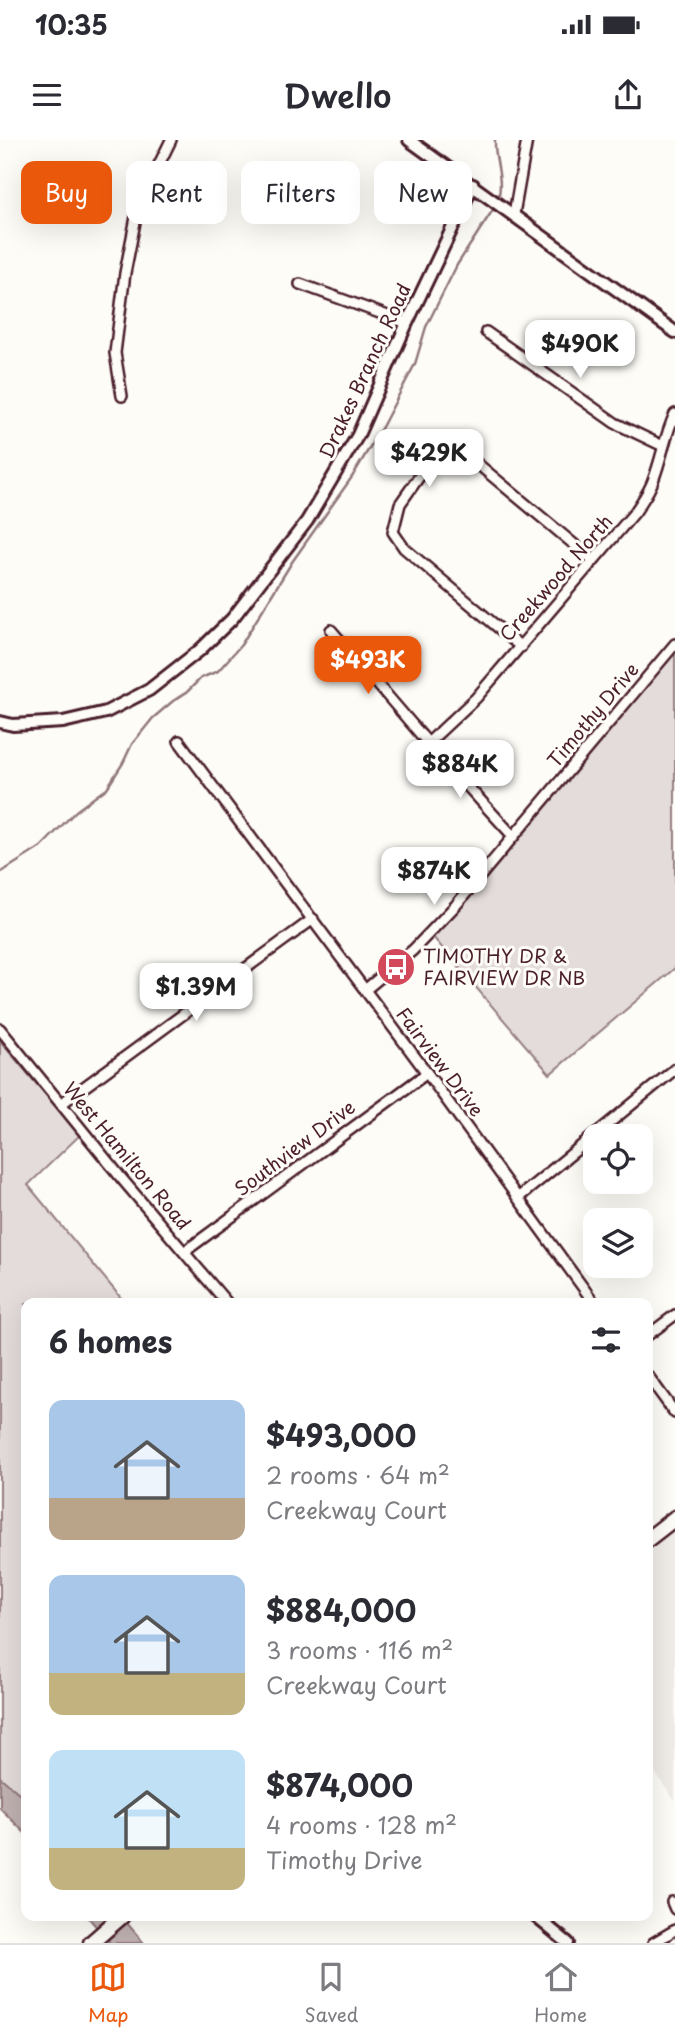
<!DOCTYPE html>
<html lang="en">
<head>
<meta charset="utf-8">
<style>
  :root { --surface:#fff; --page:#f7f7f7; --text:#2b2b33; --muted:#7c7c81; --line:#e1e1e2; --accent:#ea580c }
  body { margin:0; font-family:"Playpen Sans",sans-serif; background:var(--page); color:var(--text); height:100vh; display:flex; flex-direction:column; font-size:26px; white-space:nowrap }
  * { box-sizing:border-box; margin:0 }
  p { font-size:23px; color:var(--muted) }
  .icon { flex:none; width:38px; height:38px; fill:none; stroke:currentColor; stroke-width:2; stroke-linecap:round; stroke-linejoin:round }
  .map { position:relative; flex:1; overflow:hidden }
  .side { position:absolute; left:21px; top:1158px; width:632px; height:623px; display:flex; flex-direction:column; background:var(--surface); border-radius:14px; box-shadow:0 7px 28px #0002 }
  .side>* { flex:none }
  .banner { position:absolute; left:21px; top:21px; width:634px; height:63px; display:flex; gap:14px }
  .tools { position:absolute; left:583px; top:984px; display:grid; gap:14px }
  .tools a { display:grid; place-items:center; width:70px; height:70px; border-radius:14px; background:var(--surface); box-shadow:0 7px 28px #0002; font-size:35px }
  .price { position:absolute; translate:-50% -60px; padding:0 16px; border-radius:14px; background:#fff; color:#222; font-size:23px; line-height:46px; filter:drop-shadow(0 2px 4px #0008) }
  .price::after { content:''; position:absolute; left:50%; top:42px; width:21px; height:16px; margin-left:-10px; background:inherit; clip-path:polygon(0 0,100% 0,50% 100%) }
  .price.selected { background:var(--accent); color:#fff }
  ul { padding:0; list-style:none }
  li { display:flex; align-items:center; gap:21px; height:175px; padding:0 28px }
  li span { display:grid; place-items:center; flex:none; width:196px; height:140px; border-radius:14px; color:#555 }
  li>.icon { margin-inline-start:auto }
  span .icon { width:84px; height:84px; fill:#fffc; stroke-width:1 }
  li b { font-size:30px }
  h2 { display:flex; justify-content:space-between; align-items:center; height:84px; padding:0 28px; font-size:30px }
  .chip { padding:0 24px; border-radius:14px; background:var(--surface); box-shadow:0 7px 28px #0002; font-size:24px; line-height:63px }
  .chip.selected { background:var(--accent); color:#fff }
  .status { display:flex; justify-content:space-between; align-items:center; height:49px; padding:0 35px; background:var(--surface); direction:ltr }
  .status svg { height:19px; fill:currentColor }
  header { display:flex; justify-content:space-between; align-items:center; height:91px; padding:0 28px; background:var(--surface); font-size:32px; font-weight:600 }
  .tab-bar { display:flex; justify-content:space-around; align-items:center; height:98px; border-top:2px solid var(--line); background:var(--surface); font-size:19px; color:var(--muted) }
  .tab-bar a { display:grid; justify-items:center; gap:4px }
  .tab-bar .selected { color:var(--accent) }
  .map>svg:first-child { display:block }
  .built { fill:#f0ece8 }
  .green { fill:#e3dcda; stroke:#967e82; stroke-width:2 }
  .water { fill:#c0b1b1; stroke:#91777b; stroke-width:2 }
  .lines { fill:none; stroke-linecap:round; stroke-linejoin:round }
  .stream { stroke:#91777b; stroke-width:2.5 }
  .minor-casing { stroke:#4a1f2b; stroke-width:14 }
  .tertiary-casing { stroke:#4a1f2b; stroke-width:16 }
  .primary-casing { stroke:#4a1f2b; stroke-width:19 }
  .minor { stroke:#fdfcf7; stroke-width:9 }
  .tertiary { stroke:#fdfcf7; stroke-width:10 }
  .primary { stroke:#fdfcf7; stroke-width:14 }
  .labels { text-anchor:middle; stroke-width:6; stroke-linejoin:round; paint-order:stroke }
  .street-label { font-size:19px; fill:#4a1f2b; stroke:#fdfcf7 }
  .poi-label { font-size:19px; fill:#4a1f2b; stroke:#fdfcf7; text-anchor:start }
</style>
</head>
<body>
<div class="status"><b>10:35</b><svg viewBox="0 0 49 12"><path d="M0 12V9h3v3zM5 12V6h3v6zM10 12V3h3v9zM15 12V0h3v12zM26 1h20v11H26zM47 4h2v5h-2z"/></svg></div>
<header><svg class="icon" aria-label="menu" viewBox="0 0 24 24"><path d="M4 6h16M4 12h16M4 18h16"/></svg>Dwello<svg class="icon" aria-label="share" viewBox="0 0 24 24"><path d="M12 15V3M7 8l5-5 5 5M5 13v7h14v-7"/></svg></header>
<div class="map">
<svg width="675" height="1803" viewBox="0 0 675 1803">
  <rect width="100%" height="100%" fill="#fdfcf7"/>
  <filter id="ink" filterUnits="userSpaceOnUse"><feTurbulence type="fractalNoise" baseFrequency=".0143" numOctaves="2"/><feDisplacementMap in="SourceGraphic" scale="14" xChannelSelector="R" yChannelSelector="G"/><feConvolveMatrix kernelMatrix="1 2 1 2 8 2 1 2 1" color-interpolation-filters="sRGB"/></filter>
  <g filter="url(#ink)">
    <!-- built -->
    <path class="built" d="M 675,1378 L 675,1661 L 648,1623 L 648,1399 Z"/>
    <!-- green -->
    <path class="green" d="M 675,511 L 675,828 L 550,934 L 432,796 Z
      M 0,901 L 80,995 L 28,1045 L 126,1164 L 26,1164 L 26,1668 L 0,1645 Z"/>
    <!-- water -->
    <path class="water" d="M 0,1637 L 26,1659 L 26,1694 L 0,1668 Z
      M 87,1776 L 121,1776 L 144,1803 L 110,1803 Z"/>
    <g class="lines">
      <!-- stream -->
      <path class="stream" d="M 495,0 C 494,20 504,39 498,59
        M 0,733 L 41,707 L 76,671 L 107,648 L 123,623 L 132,604 L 153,578 L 173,561 L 187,552 L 201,538 L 218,531 L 241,505 L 292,422 L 352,337 L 382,287 L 415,224 L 426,187 L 457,125 L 496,65"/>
      <defs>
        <path id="minor" d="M 514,74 L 527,0
          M 300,144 L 407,183
          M 486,192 L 615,283 L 663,306
          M 122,256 L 115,213 L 125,133 L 138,67 L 171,0
          M 331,490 L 428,603 L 513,696
          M 521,507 L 404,408 L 393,392 L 400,364 L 435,314 L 445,309 L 455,310 L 467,315 L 594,421
          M 179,601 L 427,933 L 595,1164
          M 428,603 L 476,558 L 635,372 C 642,361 650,351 654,338 C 662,317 665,295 675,274
          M 365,850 L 413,810 L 456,765 L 675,504
          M 0,889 L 122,1039 L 228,1164
          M 61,964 L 313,779
          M 519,1057 L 675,929
          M 184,1112 L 427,933
          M 648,1195 L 675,1175
          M 648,1236 L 675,1273
          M 672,1762 L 675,1769
          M 653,1803 L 675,1790
          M 674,1803 L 675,1802"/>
        <path id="tertiary" d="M 409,0 L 675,192
          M 0,582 L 13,585 L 63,582 L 106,572 L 149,550 L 200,510 L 232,479 L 307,381 L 358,295 L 407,183 L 473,45
          M 535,1776 L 568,1803"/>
        <path id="primary" d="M 648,1399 L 675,1378
          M 91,1803 L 122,1776"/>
      </defs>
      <!-- minor casing -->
      <use href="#minor" class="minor-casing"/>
      <!-- tertiary casing -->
      <use href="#tertiary" class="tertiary-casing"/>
      <!-- primary casing -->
      <use href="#primary" class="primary-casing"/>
      <!-- minor -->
      <use href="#minor" class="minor"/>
      <!-- tertiary -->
      <use href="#tertiary" class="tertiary"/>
      <!-- primary -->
      <use href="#primary" class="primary"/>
    </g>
  </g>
  <!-- icons -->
  <defs>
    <symbol id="bus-disc" viewBox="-11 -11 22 22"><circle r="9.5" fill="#d1495b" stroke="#fdfcf7"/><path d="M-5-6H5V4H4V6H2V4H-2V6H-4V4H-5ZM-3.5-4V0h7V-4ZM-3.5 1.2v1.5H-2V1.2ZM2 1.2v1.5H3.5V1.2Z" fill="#fff"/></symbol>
  </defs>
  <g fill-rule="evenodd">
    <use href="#bus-disc" x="374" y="805" width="44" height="44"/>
  </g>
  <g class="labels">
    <!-- street labels -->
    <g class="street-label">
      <text transform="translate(365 231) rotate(-65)" y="7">Drakes Branch Road</text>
      <text transform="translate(556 438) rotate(-49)" y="7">Creekwood North</text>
      <text transform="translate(593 575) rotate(-50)" y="7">Timothy Drive</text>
      <text transform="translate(440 922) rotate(53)" y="7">Fairview Drive</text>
      <text transform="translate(295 1008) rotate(-37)" y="7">Southview Drive</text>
      <text transform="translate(127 1016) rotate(50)" y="7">West Hamilton Road</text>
    </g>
    <!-- poi labels -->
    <g class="poi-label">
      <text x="423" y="823">TIMOTHY DR &amp;<tspan x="423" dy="22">FAIRVIEW DR NB</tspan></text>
    </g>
  </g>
</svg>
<div class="tools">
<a><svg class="icon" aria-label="locate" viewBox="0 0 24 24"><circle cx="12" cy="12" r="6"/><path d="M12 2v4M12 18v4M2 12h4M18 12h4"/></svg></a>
<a><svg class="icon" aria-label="layers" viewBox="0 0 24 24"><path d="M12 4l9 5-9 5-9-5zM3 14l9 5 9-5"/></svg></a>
</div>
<b class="price" style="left:580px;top:240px">$490K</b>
<b class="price" style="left:429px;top:349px">$429K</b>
<b class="price selected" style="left:368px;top:556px">$493K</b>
<b class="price" style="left:460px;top:660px">$884K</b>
<b class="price" style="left:434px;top:767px">$874K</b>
<b class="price" style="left:196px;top:883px">$1.39M</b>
<div class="banner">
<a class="chip selected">Buy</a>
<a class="chip">Rent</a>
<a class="chip">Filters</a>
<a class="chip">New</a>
</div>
<section class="side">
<h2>6 homes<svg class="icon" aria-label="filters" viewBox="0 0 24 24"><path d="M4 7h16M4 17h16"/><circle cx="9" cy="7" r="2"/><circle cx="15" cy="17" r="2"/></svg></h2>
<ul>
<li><span style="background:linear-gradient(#a9c7e8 70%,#b9a48a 0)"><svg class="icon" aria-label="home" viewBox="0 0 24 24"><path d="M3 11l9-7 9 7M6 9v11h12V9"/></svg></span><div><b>$493,000</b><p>2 rooms · 64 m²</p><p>Creekway Court</p></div></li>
<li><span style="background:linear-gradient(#a9c7e8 70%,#c2b280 0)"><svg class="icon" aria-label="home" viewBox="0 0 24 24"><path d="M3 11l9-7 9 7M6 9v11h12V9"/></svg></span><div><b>$884,000</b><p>3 rooms · 116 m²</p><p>Creekway Court</p></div></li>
<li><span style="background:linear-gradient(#bfe0f5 70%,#c2b280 0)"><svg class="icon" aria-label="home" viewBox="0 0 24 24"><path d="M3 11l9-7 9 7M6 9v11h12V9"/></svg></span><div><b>$874,000</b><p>4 rooms · 128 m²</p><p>Timothy Drive</p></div></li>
</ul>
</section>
</div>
<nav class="tab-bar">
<a class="selected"><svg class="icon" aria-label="map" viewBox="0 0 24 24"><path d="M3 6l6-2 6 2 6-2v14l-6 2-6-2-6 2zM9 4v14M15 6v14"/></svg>Map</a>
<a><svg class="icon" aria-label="saved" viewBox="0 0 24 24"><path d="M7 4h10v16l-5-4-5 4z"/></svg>Saved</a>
<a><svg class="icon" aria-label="home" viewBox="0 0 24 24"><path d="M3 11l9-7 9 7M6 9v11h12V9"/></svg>Home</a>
</nav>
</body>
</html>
